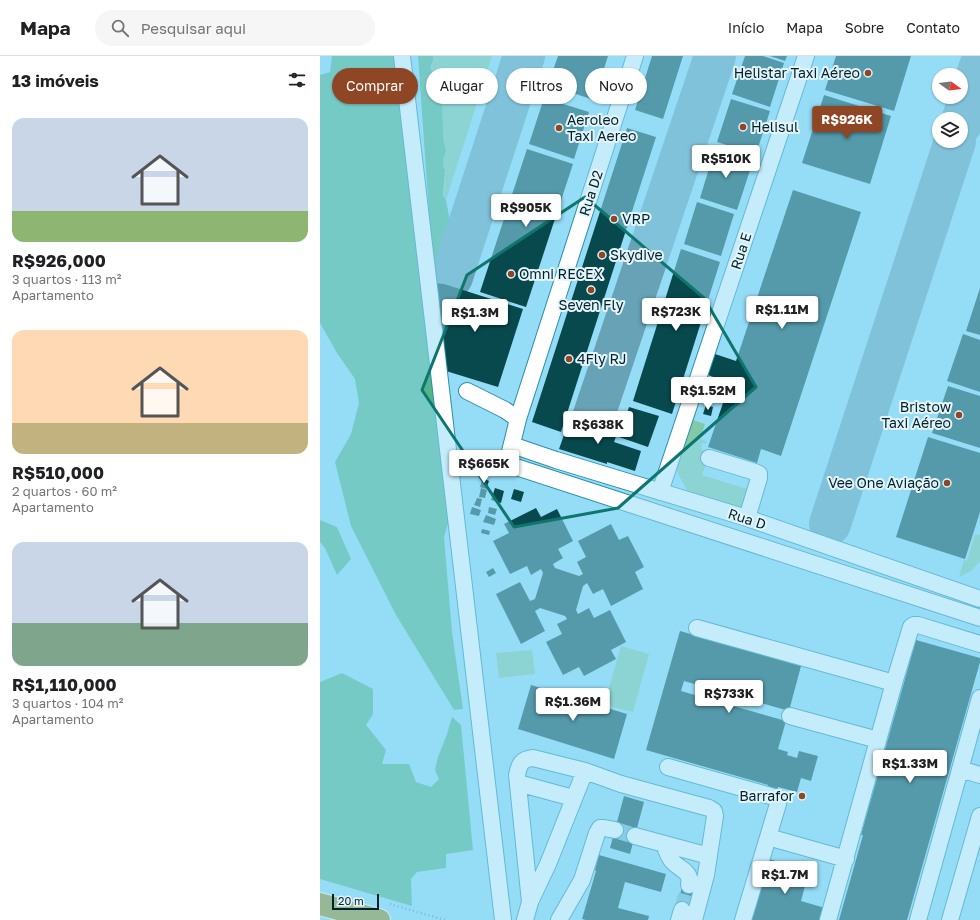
<!DOCTYPE html>
<html lang="pt">
<head>
<meta charset="utf-8">
<style>
  :root { --surface:#fff; --page:#f6f6f6; --text:#202124; --muted:#757577; --line:#e0e0e0; --accent:#8e4625 }
  body { margin:0; font-family:"Golos Text",sans-serif; background:var(--page); color:var(--text); height:100vh; display:flex; flex-direction:column; font-size:15px; white-space:nowrap }
  * { box-sizing:border-box; margin:0 }
  p { font-size:13px; color:var(--muted) }
  .icon { flex:none; width:22px; height:22px; fill:none; stroke:currentColor; stroke-width:2; stroke-linecap:round; stroke-linejoin:round }
  .map { position:relative; flex:1; overflow:hidden }
  .side { display:flex; flex-direction:column; background:var(--surface); width:320px }
  .side>* { flex:none }
  .banner { position:absolute; left:12px; top:12px; width:380px; height:36px; display:flex; gap:8px }
  .needle { width:26px; rotate:105deg }
  .controls { position:absolute; left:612px; top:12px; display:grid; gap:8px }
  .controls a { display:grid; place-items:center; width:36px; height:36px; border-radius:50%; background:var(--surface); box-shadow:0 1px 3px #0004; font-size:20px }
  .scale { position:absolute; left:12px; bottom:10px; width:47px; box-sizing:border-box; padding-left:4px; border:2px solid #03222b; border-top:0; font-size:11px; line-height:14px; white-space:nowrap; color:#03222b; -webkit-text-stroke:3px #e3f4fb; paint-order:stroke }
  .price { position:absolute; translate:-50% -34px; padding:0 9px; border-radius:4px; background:#fff; color:#222; font-size:13px; line-height:26px; filter:drop-shadow(0 1px 2px #0008) }
  .price::after { content:''; position:absolute; left:50%; top:24px; width:12px; height:9px; margin-left:-6px; background:inherit; clip-path:polygon(0 0,100% 0,50% 100%) }
  .price.selected { background:var(--accent); color:#fff }
  ul { padding:0; list-style:none }
  li { display:grid; align-content:center; gap:8px; height:212px; padding:0 12px }
  li span { display:grid; place-items:center; height:124px; border-radius:12px; color:#555 }
  li>.icon { margin-inline-start:auto }
  span .icon { width:72px; height:72px; fill:#fffc; stroke-width:1 }
  li b { font-size:17px }
  h2 { display:flex; justify-content:space-between; align-items:center; height:48px; padding:0 12px; font-size:17px }
  .pill { padding:0 14px; border-radius:18px; background:var(--surface); box-shadow:0 1px 3px #0004; font-size:14px; line-height:36px }
  .pill.selected { background:var(--accent); color:#fff }
  header { display:flex; align-items:center; gap:24px; box-sizing:border-box; height:56px; padding:0 20px; background:var(--surface); border-bottom:1px solid var(--line) }
  header strong { font-size:19px }
  nav { display:flex; gap:22px; margin-inline-start:auto; font-size:14px }
  .search { width:280px; height:36px; background:var(--page); display:flex; align-items:center; gap:10px; box-sizing:border-box; padding:0 14px; border-radius:22px; color:var(--muted); font-size:15px }
  main { display:flex; flex:1; min-height:0 }
  .map>svg:first-child { display:block }
  .green { fill:#82c9a8 }
  .forest { fill:#51b48b }
  .lines { fill:none; stroke-linecap:round; stroke-linejoin:round }
  .taxiway { stroke:#67a2b7; stroke-width:42 }
  .building { fill:#08494e }
  .minor-tunnel { stroke:#78b7ce; stroke-width:16; stroke-dasharray:16 8; stroke-linecap:butt }
  .minor-casing { stroke:#2a8ead; stroke-width:18 }
  .highway-casing { stroke:#fff; stroke-width:24 }
  .path { stroke:#5b93a7; stroke-width:2.5; stroke-dasharray:1 3; stroke-linecap:butt }
  .minor { stroke:#fff; stroke-width:16 }
  .highway { stroke:#978d1f; stroke-width:22 }
  .marked { fill:none; stroke:#0f766e; stroke-width:3; stroke-linejoin:round }
  .poi-dot { fill:#8e4625; stroke:#e3f4fb; stroke-width:1.5 }
  .labels { text-anchor:middle; stroke-width:4; stroke-linejoin:round; paint-order:stroke }
  .poi-label { font-size:14px; fill:#03222b; stroke:#e3f4fb; text-anchor:start }
  .street-label { font-size:14px; fill:#03222b; stroke:#e3f4fb }
</style>
</head>
<body>
<header>
<strong>Mapa</strong>
<div class="search"><svg class="icon" aria-label="search" viewBox="0 0 24 24"><circle cx="10" cy="10" r="6"/><path d="M15 15l6 6"/></svg>Pesquisar aqui</div>
<nav><a>Início</a><a>Mapa</a><a>Sobre</a><a>Contato</a></nav>
</header>
<main>
<section class="side">
<h2>13 imóveis<svg class="icon" aria-label="filters" viewBox="0 0 24 24"><path d="M4 7h16M4 17h16"/><circle cx="9" cy="7" r="2"/><circle cx="15" cy="17" r="2"/></svg></h2>
<ul>
<li><span style="background:linear-gradient(#c9d6e8 75%,#8fb573 0)"><svg class="icon" aria-label="home" viewBox="0 0 24 24"><path d="M3 11l9-7 9 7M6 9v11h12V9"/></svg></span><div><b>R$926,000</b><p>3 quartos · 113 m²</p><p>Apartamento</p></div></li>
<li><span style="background:linear-gradient(#ffd9b3 75%,#c2b280 0)"><svg class="icon" aria-label="home" viewBox="0 0 24 24"><path d="M3 11l9-7 9 7M6 9v11h12V9"/></svg></span><div><b>R$510,000</b><p>2 quartos · 60 m²</p><p>Apartamento</p></div></li>
<li><span style="background:linear-gradient(#c9d6e8 65%,#7fa58c 0)"><svg class="icon" aria-label="home" viewBox="0 0 24 24"><path d="M3 11l9-7 9 7M6 9v11h12V9"/></svg></span><div><b>R$1,110,000</b><p>3 quartos · 104 m²</p><p>Apartamento</p></div></li>
</ul>
</section>
<div class="map">
<svg width="660" height="864" viewBox="0 0 660 864">
  <rect width="100%" height="100%" fill="#95dcf7"/>
  <!-- green -->
  <path class="green" d="M 113,0 L 172,0 L 126,144 L 124,139 L 125,114 L 123,110 L 123,105 L 126,94 L 123,81 L 123,74 L 122,43 L 124,29 L 123,24 L 121,21 L 112,16 C 111,9 114,6 113,0 Z
    M 373,364 L 385,368 L 380,383 L 387,385 L 386,388 L 382,387 L 381,393 L 386,395 L 386,408 L 382,419 L 427,433 L 422,456 L 369,438 L 356,414 Z
    M 655,478 L 660,479 L 660,505 L 651,515 L 639,521 L 644,504 L 647,505 Z
    M 301,590 L 329,598 L 313,656 L 284,649 Z
    M 212,594 L 215,618 L 179,622 L 176,597 Z"/>
  <!-- forest -->
  <path class="forest" d="M 12,0 L 75,0 L 131,457 L 124,481 L 132,576 L 143,653 L 134,654 L 76,559 L 31,470 L 15,406 L 31,378 L 39,347 L 35,323 L 17,297 L 0,267 L 0,19 L 10,16 Z
    M 98,0 L 113,0 L 113,5 L 111,10 L 112,16 L 113,17 L 121,21 L 123,24 L 124,29 L 122,43 L 123,74 L 123,81 L 126,94 L 123,105 L 123,110 L 125,114 L 123,139 L 126,144 L 129,160 L 129,165 L 126,173 L 126,180 L 122,188 L 125,199 L 124,216 L 124,218 L 118,221 L 114,227 Z
    M 0,464 L 17,471 L 31,503 L 17,519 L 5,492 L 0,486 Z
    M 22,617 L 53,633 L 53,658 L 46,669 L 66,694 L 62,708 L 89,708 L 96,726 L 111,731 L 119,723 L 115,714 L 118,701 L 127,678 L 132,661 L 141,669 L 153,794 L 126,798 L 126,812 L 97,816 L 91,823 L 92,850 L 0,823 L 0,626 Z"/>
  <g class="lines">
    <!-- taxiway -->
    <path class="taxiway" d="M 641,68 L 660,10
      M 132,221 L 204,0
      M 272,365 L 395,0
      M 510,468 L 635,85"/>
  </g>
  <!-- building -->
  <path class="building" d="M 238,0 L 288,0 L 274,44 L 228,29 Z
    M 332,0 L 363,0 L 343,63 L 315,54 Z
    M 425,0 L 443,0 L 464,7 L 450,51 L 412,38 Z
    M 450,0 L 467,0 L 465,5 Z
    M 516,0 L 591,0 L 574,55 L 505,34 Z
    M 504,39 L 571,60 L 550,128 L 482,107 Z
    M 224,42 L 269,56 L 254,103 L 209,88 Z
    M 411,43 L 450,55 L 436,98 L 397,86 Z
    M 307,72 L 336,81 L 241,376 L 212,366 Z
    M 207,93 L 253,108 L 206,251 L 160,236 Z
    M 395,93 L 433,105 L 417,154 L 380,142 Z
    M 473,134 L 541,156 L 461,400 L 441,393 L 437,407 L 388,391 L 403,347 L 389,342 L 396,322 L 388,319 L 395,298 L 416,305 Z
    M 377,146 L 414,158 L 401,200 L 364,188 Z
    M 361,193 L 400,206 L 352,358 L 313,345 Z
    M 114,227 L 124,228 L 203,253 L 178,331 L 126,315 Z
    M 660,232 L 660,279 L 646,275 Z
    M 643,278 L 660,284 L 660,336 L 627,325 Z
    M 628,330 L 660,340 L 660,392 L 612,377 Z
    M 386,349 L 393,351 L 391,360 L 383,358 Z
    M 309,351 L 339,360 L 328,391 L 299,381 Z
    M 250,362 L 297,378 L 294,386 L 321,395 L 315,415 L 287,406 L 287,408 L 239,393 Z
    M 608,381 L 660,397 L 660,456 L 645,503 L 576,481 Z
    M 163,422 L 169,425 L 166,433 L 160,431 Z
    M 161,432 L 167,434 L 165,442 L 159,441 Z
    M 175,432 L 184,435 L 181,447 L 171,444 Z
    M 194,433 L 204,436 L 201,446 L 191,443 Z
    M 157,442 L 162,443 L 160,451 L 154,449 Z
    M 152,451 L 161,454 L 159,460 L 150,458 Z
    M 169,451 L 177,453 L 175,459 L 168,457 Z
    M 216,452 L 221,461 L 237,453 L 253,485 L 238,493 L 243,502 L 233,508 L 235,512 L 259,520 L 263,518 L 257,506 L 266,501 L 258,485 L 291,468 L 299,484 L 308,480 L 324,511 L 315,516 L 323,533 L 291,550 L 283,533 L 273,538 L 267,527 L 263,530 L 256,554 L 258,558 L 269,552 L 274,562 L 290,554 L 306,586 L 291,594 L 296,603 L 264,620 L 259,611 L 243,619 L 226,586 L 242,578 L 237,568 L 247,563 L 245,560 L 220,552 L 215,555 L 225,575 L 201,588 L 176,538 L 200,526 L 210,545 L 215,543 L 223,517 L 221,513 L 211,519 L 207,510 L 190,518 L 173,485 L 189,477 L 184,468 Z
    M 166,459 L 176,463 L 174,469 L 163,466 Z
    M 162,473 L 170,475 L 169,479 L 161,477 Z
    M 173,512 L 176,517 L 169,521 L 166,516 Z
    M 360,575 L 481,610 L 469,655 L 364,625 L 361,635 L 466,665 L 458,693 L 468,696 L 467,699 L 477,702 L 479,695 L 498,700 L 491,725 L 481,722 L 477,736 L 458,731 L 457,733 L 448,730 L 448,729 L 326,694 Z
    M 596,584 L 660,602 L 660,606 L 587,864 L 519,864 L 543,779 L 541,779 Z
    M 211,629 L 307,658 L 294,703 L 198,673 Z
    M 304,740 L 324,746 L 310,798 L 290,792 Z
    M 279,799 L 346,818 L 341,836 L 305,826 L 298,852 L 329,860 L 328,864 L 266,864 L 262,863 L 276,815 L 275,814 Z
    M 449,803 L 489,815 L 481,845 L 505,852 L 501,864 L 430,864 L 434,850 L 436,851 Z
    M 363,828 L 375,831 L 368,856 L 356,852 Z"/>
  <g class="lines">
    <!-- minor-tunnel -->
    <path class="minor-tunnel" d="M 295,774 L 315,780
      M 362,854 L 369,829"/>
    <defs>
      <path id="minor" d="M 82,0 L 183,864
        M 315,0 L 198,363 L 187,408 L 660,562
        M 147,335 L 185,354 L 198,363
        M 192,389 L 236,404 L 427,462 L 660,543
        M 389,402 L 435,416 L 439,418 L 439,422 L 427,462
        M 340,436 L 486,0
        M 377,572 L 574,627
        M 470,660 L 558,684
        M 348,711 L 454,741 C 457,743 458,744 458,748 L 423,864
        M 640,713 L 660,719
        M 198,727 L 253,742
        M 315,780 L 389,800
        M 448,781 L 526,803
        M 344,788 C 346,794 348,800 352,805 C 360,814 372,815 369,829
        M 210,846 L 228,808 L 265,715
        M 205,864 L 210,846 L 197,719 C 199,709 201,703 213,702 L 265,715 L 301,728 L 389,752 L 394,755 L 395,760 L 386,819 L 374,864
        M 239,864 L 262,824 L 277,777 L 280,772 L 284,772 L 295,774
        M 359,864 L 362,854
        M 508,864 L 574,627 L 591,571 L 594,569 L 598,569 L 660,588
        M 598,864 L 660,642
        M 630,864 L 660,760"/>
      <path id="highway" d="M 0,848 L 59,864"/>
    </defs>
    <!-- minor casing -->
    <use href="#minor" class="minor-casing"/>
    <!-- highway casing -->
    <use href="#highway" class="highway-casing"/>
    <!-- path -->
    <path class="path" d="M 70,848 L 125,864"/>
    <!-- minor -->
    <use href="#minor" class="minor"/>
    <!-- highway -->
    <use href="#highway" class="highway"/>
  </g>
  <!-- marked area -->
  <path d="M0 0H660V864H0ZM 265,141 L 384,242 L 436,331 L 298,452 L 194,471 L 102,334 L 147,219 Z" fill="#95dcf7" fill-opacity=".55" fill-rule="evenodd"/>
  <path class="marked" d="M 265,141 L 384,242 L 436,331 L 298,452 L 194,471 L 102,334 L 147,219 Z"/>
  <!-- markers -->
  <g class="poi-dot">
    <circle cx="548" cy="17" r="4"/>
    <circle cx="423" cy="71" r="4"/>
    <circle cx="239" cy="72" r="4"/>
    <circle cx="294" cy="163" r="4"/>
    <circle cx="282" cy="199" r="4"/>
    <circle cx="191" cy="218" r="4"/>
    <circle cx="271" cy="234" r="4"/>
    <circle cx="249" cy="303" r="4"/>
    <circle cx="639" cy="359" r="4"/>
    <circle cx="627" cy="427" r="4"/>
    <circle cx="482" cy="740" r="4"/>
  </g>
  <g class="labels">
    <!-- poi labels -->
    <g class="poi-label">
      <text x="540" y="22" text-anchor="end">Helistar Taxi Aéreo</text>
      <text x="247" y="69">Aeroleo<tspan x="247" dy="16">Taxi Aereo</tspan></text>
      <text x="431" y="76">Helisul</text>
      <text x="302" y="168">VRP</text>
      <text x="290" y="204">Skydive</text>
      <text x="199" y="223">Omni RECEX</text>
      <text x="271" y="254" text-anchor="middle">Seven Fly</text>
      <text x="257" y="308">4Fly RJ</text>
      <text x="631" y="356" text-anchor="end">Bristow<tspan x="631" dy="16">Taxi Aéreo</tspan></text>
      <text x="619" y="432" text-anchor="end">Vee One Aviação</text>
      <text x="474" y="745" text-anchor="end">Barrafor</text>
    </g>
    <!-- street labels -->
    <g class="street-label">
      <text transform="translate(271 137) rotate(-72)" y="5">Rua D2</text>
      <text transform="translate(421 195) rotate(-72)" y="5">Rua E</text>
      <text transform="translate(427 463) rotate(18)" y="5">Rua D</text>
    </g>
  </g>
</svg>
<div class="controls">
<a><svg class="needle" viewBox="-14 -14 28 28"><path d="M0-13l5 13h-10z" fill="#e53935"/><path d="M0 13l5-13h-10z" fill="#757577"/></svg></a>
<a><svg class="icon" aria-label="layers" viewBox="0 0 24 24"><path d="M12 4l9 5-9 5-9-5zM3 14l9 5 9-5"/></svg></a>
</div>
<div class="scale">20 m</div>
<b class="price selected" style="left:527px;top:84px">R$926K</b>
<b class="price" style="left:406px;top:123px">R$510K</b>
<b class="price" style="left:206px;top:172px">R$905K</b>
<b class="price" style="left:462px;top:274px">R$1.11M</b>
<b class="price" style="left:356px;top:276px">R$723K</b>
<b class="price" style="left:155px;top:277px">R$1.3M</b>
<b class="price" style="left:388px;top:355px">R$1.52M</b>
<b class="price" style="left:278px;top:389px">R$638K</b>
<b class="price" style="left:164px;top:428px">R$665K</b>
<b class="price" style="left:409px;top:658px">R$733K</b>
<b class="price" style="left:253px;top:666px">R$1.36M</b>
<b class="price" style="left:590px;top:728px">R$1.33M</b>
<b class="price" style="left:465px;top:839px">R$1.7M</b>
<div class="banner">
<a class="pill selected">Comprar</a>
<a class="pill">Alugar</a>
<a class="pill">Filtros</a>
<a class="pill">Novo</a>
</div>
</div>
</main>
</body>
</html>
